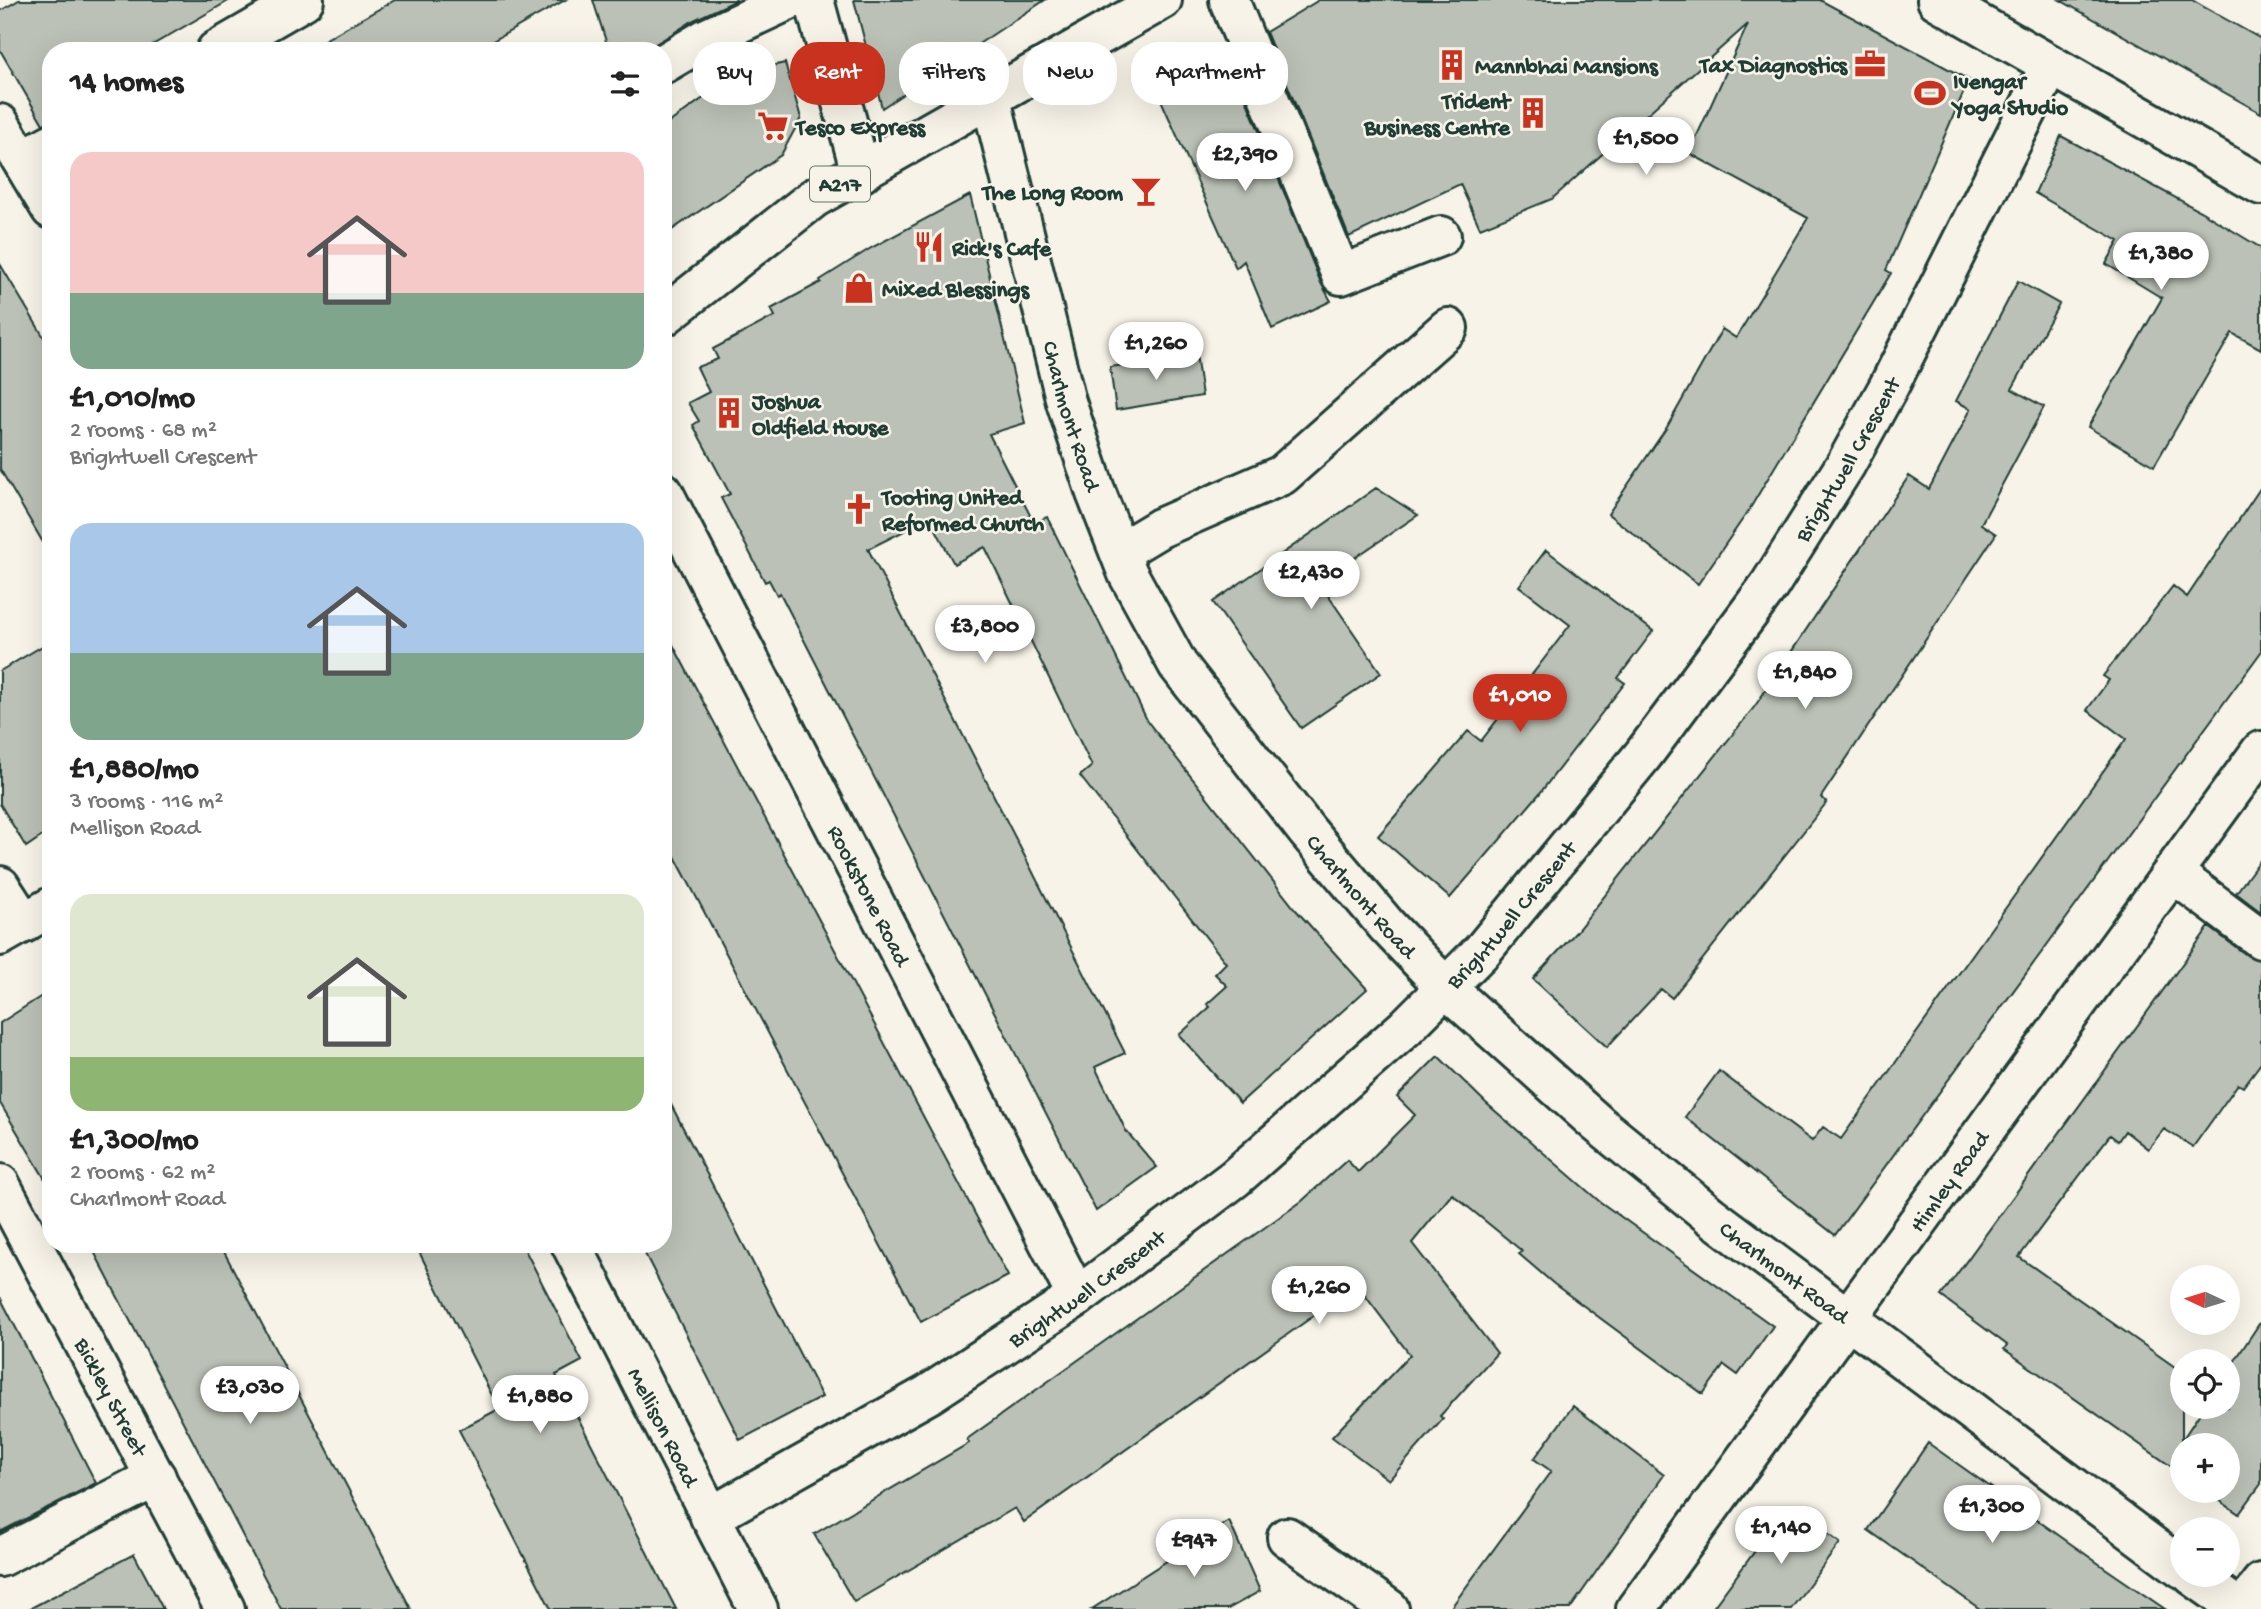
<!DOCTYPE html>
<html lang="en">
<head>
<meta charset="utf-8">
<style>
  :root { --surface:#fff; --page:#f2f2f2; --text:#222; --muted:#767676; --accent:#c8321e }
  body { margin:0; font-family:"Gochi Hand",sans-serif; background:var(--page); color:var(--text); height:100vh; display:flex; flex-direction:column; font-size:26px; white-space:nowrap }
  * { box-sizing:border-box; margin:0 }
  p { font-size:23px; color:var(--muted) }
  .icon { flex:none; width:38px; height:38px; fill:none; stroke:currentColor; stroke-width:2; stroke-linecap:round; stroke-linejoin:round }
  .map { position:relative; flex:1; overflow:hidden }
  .sheet { position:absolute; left:42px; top:42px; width:630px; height:1211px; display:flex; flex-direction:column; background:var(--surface); border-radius:28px; box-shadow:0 7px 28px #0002 }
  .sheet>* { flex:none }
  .top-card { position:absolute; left:693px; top:42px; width:665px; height:63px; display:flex; gap:14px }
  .needle { width:46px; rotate:274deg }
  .fabs { position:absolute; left:2170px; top:1265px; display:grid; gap:14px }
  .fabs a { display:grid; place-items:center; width:70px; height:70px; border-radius:50%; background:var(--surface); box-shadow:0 7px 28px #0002; font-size:35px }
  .price { position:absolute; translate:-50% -60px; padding:0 16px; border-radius:24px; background:#fff; color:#222; font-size:23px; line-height:46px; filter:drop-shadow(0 2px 4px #0008) }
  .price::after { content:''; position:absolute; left:50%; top:42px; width:21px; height:16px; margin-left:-10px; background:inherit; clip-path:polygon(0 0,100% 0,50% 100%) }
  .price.selected { background:var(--accent); color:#fff }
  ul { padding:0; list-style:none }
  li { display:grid; align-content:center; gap:14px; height:371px; padding:0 28px }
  li span { display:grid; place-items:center; height:217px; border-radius:21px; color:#555 }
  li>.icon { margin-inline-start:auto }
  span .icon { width:126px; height:126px; fill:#fffc; stroke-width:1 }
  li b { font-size:30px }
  h2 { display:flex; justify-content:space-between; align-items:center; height:84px; padding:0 28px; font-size:30px }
  .chip { padding:0 24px; border-radius:28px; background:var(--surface); box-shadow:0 7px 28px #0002; font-size:24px; line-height:63px }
  .chip.selected { background:var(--accent); color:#fff }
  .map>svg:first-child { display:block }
  .building { fill:#bbc1b6; stroke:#1f3d34; stroke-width:2 }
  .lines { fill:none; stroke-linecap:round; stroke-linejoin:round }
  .minor-casing { stroke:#1f3d34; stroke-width:44 }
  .major-casing { stroke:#1f3d34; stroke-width:44 }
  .minor { stroke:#f7f3e8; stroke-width:38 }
  .major { stroke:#f7f3e8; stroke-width:38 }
  .labels { text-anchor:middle; stroke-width:5; stroke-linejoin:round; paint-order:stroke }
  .shield { fill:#f7f3e8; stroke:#60746a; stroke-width:2 }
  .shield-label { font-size:21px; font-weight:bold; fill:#1f3d34 }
  .poi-label { font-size:23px; font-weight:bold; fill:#1f3d34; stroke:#f7f3e8; text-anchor:start }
  .street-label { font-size:23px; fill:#1f3d34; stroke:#f7f3e8 }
</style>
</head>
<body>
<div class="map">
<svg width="2261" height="1609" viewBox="0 0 2261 1609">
  <rect width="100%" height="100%" fill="#f7f3e8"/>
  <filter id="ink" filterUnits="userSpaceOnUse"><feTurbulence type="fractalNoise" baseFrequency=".0143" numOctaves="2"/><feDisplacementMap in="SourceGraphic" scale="14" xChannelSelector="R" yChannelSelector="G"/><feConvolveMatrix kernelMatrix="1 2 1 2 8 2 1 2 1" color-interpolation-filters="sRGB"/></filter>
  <g filter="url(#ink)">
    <!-- building -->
    <path class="building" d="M 19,0 L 230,0 L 142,51 L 51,51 L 51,122 L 43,124 L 0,50 L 0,11 Z
      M 395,0 L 565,0 L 475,51 L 305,51 Z
      M 593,0 L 737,0 L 694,20 L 646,51 L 609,51 Z
      M 854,0 L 1045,0 L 882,108 Z
      M 1319,0 L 1820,0 L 1969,80 L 1886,270 L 1891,273 L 1749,510 L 1698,584 L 1608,514 L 1667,427 L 1722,329 L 1736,338 L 1808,218 L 1689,153 L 1748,24 L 1552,199 L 1480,228 L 1460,184 L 1349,237 L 1266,32 Z
      M 2060,0 L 2192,0 L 2204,7 L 2261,39 L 2261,113 Z
      M 1230,60 L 1321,283 L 1331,301 L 1272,329 L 1244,261 L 1236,268 L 1161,100 Z
      M 785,63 L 801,118 L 781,155 L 663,236 L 663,127 L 737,74 Z
      M 2061,136 L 2202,212 L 2261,248 L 2261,349 L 2232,333 L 2154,466 L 2088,427 L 2162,298 L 2106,264 L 2119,241 L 2035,193 Z
      M 970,195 L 1025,423 L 989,434 L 1034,523 L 1047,517 L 1148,722 L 1295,909 L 1367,989 L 1240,1103 L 1179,1035 L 1210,1007 L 1207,1004 L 1227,986 L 1215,974 L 1226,963 L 1080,776 L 1092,766 L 985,547 L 954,564 L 930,518 L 868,549 L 1125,1053 L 1095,1067 L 1126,1131 L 1157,1167 L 1096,1211 L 780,593 L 777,595 L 769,580 L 765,582 L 721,498 L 730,494 L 693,425 L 699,421 L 688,403 L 709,392 L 697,367 L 718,359 L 713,349 L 775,316 L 771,309 L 821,282 L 820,280 L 871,248 Z
      M 0,264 L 51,349 L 51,556 L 0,469 Z
      M 2018,281 L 2059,304 L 2012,389 L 2044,407 L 1981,524 L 1996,534 L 1821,797 L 1827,802 L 1672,998 L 1661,989 L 1607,1047 L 1533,979 L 1576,932 L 1755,706 L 1909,476 L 1929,489 L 1971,409 L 1956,401 Z
      M 1196,354 L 1202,396 L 1116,410 L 1110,367 Z
      M 2261,487 L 2261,652 L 1835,1235 L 1685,1117 L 1719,1071 L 1812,1141 L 1823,1127 L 1841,1139 L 2126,739 L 2087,710 L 2109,680 L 2103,676 L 2173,586 L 2187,597 Z
      M 1376,488 L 1418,515 L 1319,582 L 1381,673 L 1301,728 L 1213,602 Z
      M 1546,550 L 1653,631 L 1618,678 L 1625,683 L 1540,793 L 1450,898 L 1378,836 L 1468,731 L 1481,741 L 1570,625 L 1519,586 Z
      M 663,626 L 1008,1276 L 921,1322 L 663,834 Z
      M 51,641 L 51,830 L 26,847 L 0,804 L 0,671 Z
      M 2261,859 L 2261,912 L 2236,893 Z
      M 2209,927 L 2248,956 L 2261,960 L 2261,1063 L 2243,1087 L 2238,1084 L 2193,1147 L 2164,1129 L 2148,1149 L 2125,1131 L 2118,1141 L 2110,1135 L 2019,1257 L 2182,1372 L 2182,1440 L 2204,1407 L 2228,1407 L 2228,1371 L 2261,1321 L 2261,1484 L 2239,1514 L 2206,1491 L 2228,1491 L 2228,1446 L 2182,1446 L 2182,1474 L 2004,1349 L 2007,1345 L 1941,1296 Z
      M 51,990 L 51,1189 L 0,1103 L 0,1023 Z
      M 1438,1056 L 1486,1103 L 1599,1201 L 1773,1326 L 1738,1375 L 1724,1365 L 1703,1394 L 1554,1284 L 1519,1254 L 1522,1251 L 1452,1194 L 1412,1243 L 1497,1353 L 1440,1416 L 1443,1419 L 1389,1480 L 1332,1437 L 1410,1355 L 1357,1285 L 1024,1522 L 1015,1508 L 854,1602 L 814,1534 L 969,1443 L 967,1439 L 1302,1201 L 1347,1160 L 1358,1172 L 1415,1115 L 1397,1097 Z
      M 663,1089 L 822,1397 L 740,1440 L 640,1244 L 663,1244 Z
      M 90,1244 L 220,1244 L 411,1609 L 281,1609 Z
      M 415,1244 L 522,1244 L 582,1361 L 556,1375 L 676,1609 L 551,1609 L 459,1430 L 499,1409 Z
      M 0,1297 L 96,1483 L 0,1532 Z
      M 1573,1406 L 1664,1475 L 1570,1609 L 1450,1609 L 1551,1471 L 1534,1459 Z
      M 1928,1443 L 2105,1568 L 2165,1609 L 1980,1609 L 1868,1530 Z
      M 1789,1505 L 1840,1543 L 1791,1609 L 1712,1609 Z
      M 1229,1521 L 1260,1591 L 1228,1609 L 1092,1609 Z
      M 134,1554 L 163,1609 L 29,1609 Z"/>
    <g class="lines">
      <defs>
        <g id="minor">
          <path d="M 814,0 L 861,173"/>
          <path d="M 1229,0 L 1341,275 L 1441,236"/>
          <path d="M 1937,0 L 2261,185"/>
          <path d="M 216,51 L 304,0"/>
          <path d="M 663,64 L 705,39 L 789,0"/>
          <path id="s1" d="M 991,99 L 1066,402 L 1096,493 L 1128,574 L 1178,665 L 1307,831 L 1387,926 L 1446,988 L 1598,1124 L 1711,1216 L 2182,1568"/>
          <path d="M 0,124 L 51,209"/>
          <path d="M 22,160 L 51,144"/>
          <path id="s2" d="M 663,492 L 1077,1297"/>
          <path d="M 1120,552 L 1160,528 L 1282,475 L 1448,328"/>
          <path d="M 2173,873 L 2261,939"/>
          <path d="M 0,886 L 24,923"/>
          <path id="s3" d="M 0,1184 L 225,1609"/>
          <path id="s4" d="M 571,1244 L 758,1609"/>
          <path id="s5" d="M 710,1517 L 929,1394 L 1077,1297 L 1235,1178 L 1405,1028 L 1482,951 L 1643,755 L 1769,586 L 1846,464 L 1889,386 L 2050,66"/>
          <path d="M 1287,1537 L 1389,1609"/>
          <path d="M 0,1557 L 156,1477"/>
          <path d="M 2192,1575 L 2240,1609"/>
          <path id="s6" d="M 1636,1609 L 2261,751"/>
          <path d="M 2243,1609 L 2261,1583"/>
        </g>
        <path id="major" d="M 663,317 L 814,198 L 1162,0
          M 0,936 L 51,907"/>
      </defs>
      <!-- minor casing -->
      <use href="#minor" class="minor-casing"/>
      <!-- major casing -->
      <use href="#major" class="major-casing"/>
      <!-- minor -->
      <use href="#minor" class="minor"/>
      <!-- major -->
      <use href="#major" class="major"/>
    </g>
  </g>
  <!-- icons -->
  <defs>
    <symbol id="office-bare" viewBox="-9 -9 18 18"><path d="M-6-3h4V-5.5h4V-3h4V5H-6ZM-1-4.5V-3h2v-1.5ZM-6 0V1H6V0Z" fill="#c8321e" stroke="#f7f3e8" stroke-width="2.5" paint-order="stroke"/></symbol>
    <symbol id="building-bare" viewBox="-9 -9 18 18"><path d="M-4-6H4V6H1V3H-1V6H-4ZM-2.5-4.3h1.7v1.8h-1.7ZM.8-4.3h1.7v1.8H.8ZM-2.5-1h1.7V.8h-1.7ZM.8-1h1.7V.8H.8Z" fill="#c8321e" stroke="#f7f3e8" stroke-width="2.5" paint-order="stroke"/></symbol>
    <symbol id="stadium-bare" viewBox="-9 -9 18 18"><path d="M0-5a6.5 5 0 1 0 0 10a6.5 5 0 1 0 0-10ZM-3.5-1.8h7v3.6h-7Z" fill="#c8321e" stroke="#f7f3e8" stroke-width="2.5" paint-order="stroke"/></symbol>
    <symbol id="supermarket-bare" viewBox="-9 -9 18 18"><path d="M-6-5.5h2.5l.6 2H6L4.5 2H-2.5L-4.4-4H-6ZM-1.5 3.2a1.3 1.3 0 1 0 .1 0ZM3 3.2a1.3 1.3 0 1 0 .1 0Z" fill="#c8321e" stroke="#f7f3e8" stroke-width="2.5" paint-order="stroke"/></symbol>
    <symbol id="bar-bare" viewBox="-9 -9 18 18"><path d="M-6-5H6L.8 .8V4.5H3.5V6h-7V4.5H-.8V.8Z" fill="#c8321e" stroke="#f7f3e8" stroke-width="2.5" paint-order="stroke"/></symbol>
    <symbol id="restaurant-bare" viewBox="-9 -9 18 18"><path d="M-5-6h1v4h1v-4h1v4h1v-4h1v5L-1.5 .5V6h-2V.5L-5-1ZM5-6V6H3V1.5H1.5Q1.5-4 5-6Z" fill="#c8321e" stroke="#f7f3e8" stroke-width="2.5" paint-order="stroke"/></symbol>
    <symbol id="shop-bare" viewBox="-9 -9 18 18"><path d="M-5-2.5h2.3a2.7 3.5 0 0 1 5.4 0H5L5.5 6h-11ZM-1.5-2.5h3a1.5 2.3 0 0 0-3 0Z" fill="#c8321e" stroke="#f7f3e8" stroke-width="2.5" paint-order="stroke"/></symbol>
    <symbol id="church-bare" viewBox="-9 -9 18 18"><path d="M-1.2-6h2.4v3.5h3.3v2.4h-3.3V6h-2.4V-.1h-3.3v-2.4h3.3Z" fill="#c8321e" stroke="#f7f3e8" stroke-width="2.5" paint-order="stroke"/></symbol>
  </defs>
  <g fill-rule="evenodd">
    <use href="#office-bare" x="1848" y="42" width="44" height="44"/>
    <use href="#building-bare" x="1430" y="43" width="44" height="44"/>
    <use href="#stadium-bare" x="1908" y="71" width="44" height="44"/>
    <use href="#building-bare" x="1511" y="91" width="44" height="44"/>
    <use href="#supermarket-bare" x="751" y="104" width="44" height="44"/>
    <use href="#bar-bare" x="1124" y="169" width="44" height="44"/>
    <use href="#restaurant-bare" x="907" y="225" width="44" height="44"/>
    <use href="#shop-bare" x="837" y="266" width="44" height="44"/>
    <use href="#building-bare" x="707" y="391" width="44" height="44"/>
    <use href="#church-bare" x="837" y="487" width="44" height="44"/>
  </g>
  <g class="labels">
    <!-- shield labels -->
    <rect class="shield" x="810" y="166.5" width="60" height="35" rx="5"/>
    <g class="shield-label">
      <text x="840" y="191">A217</text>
    </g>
    <!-- poi labels -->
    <g class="poi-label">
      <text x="1847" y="72" text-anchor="end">Tax Diagnostics</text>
      <text x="1475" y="73">Mannbhai Mansions</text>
      <text x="1953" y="88">Ivengar<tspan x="1953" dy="26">Yoga Studio</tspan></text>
      <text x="1510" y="108" text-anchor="end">Trident<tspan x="1510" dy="26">Business Centre</tspan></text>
      <text x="796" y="134">Tesco Express</text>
      <text x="1123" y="199" text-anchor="end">The Long Room</text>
      <text x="952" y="255">Rick's Cafe</text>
      <text x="882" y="296">Mixed Blessings</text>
      <text x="752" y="408">Joshua<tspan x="752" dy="26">Oldfield House</tspan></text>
      <text x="882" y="504">Tooting United<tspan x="882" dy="26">Reformed Church</tspan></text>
    </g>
    <!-- street labels -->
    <g class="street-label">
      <text dy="8" stroke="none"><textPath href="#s1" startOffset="327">Charlmont Road</textPath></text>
      <text dy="8" stroke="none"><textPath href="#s5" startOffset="1575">Brightwell Crescent</textPath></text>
      <text dy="8" stroke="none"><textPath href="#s2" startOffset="453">Rookstone Road</textPath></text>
      <text dy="8" stroke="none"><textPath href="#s1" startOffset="894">Charlmont Road</textPath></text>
      <text dy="8" stroke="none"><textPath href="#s5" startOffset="1008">Brightwell Crescent</textPath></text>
      <text dy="8" stroke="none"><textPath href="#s6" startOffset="530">Himley Road</textPath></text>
      <text dy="8" stroke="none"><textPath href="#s1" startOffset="1461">Charlmont Road</textPath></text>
      <text dy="8" stroke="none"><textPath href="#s5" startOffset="441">Brightwell Crescent</textPath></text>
      <text dy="8" stroke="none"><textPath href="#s3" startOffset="240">Bickley Street</textPath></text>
      <text dy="8" stroke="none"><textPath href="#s4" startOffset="205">Mellison Road</textPath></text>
    </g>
  </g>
</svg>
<div class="fabs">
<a><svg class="needle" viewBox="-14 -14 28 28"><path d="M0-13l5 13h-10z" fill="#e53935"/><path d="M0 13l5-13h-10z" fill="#767676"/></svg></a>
<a><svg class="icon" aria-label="locate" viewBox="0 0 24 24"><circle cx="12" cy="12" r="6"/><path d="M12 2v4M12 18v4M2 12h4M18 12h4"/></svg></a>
<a>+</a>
<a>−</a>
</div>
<b class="price" style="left:1646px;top:177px">£1,500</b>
<b class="price" style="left:1245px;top:193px">£2,390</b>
<b class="price" style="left:2161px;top:292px">£1,380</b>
<b class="price" style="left:1156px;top:382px">£1,260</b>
<b class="price" style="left:1311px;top:611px">£2,430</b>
<b class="price" style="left:985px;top:665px">£3,800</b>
<b class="price" style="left:1805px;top:711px">£1,840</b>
<b class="price selected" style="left:1520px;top:734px">£1,010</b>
<b class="price" style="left:1319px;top:1326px">£1,260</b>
<b class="price" style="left:250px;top:1426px">£3,030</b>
<b class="price" style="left:540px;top:1435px">£1,880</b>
<b class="price" style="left:1992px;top:1545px">£1,300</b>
<b class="price" style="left:1781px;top:1566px">£1,140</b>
<b class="price" style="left:1194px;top:1579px">£947</b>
<div class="top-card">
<a class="chip">Buy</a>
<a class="chip selected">Rent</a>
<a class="chip">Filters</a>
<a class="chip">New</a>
<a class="chip">Apartment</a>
</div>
<section class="sheet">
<h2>14 homes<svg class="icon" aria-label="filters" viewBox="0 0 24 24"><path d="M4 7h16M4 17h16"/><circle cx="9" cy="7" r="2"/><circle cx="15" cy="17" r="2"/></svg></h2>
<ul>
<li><span style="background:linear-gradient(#f6c9c9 65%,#7fa58c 0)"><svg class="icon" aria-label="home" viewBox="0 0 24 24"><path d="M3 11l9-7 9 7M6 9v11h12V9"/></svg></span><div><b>£1,010/mo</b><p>2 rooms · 68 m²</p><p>Brightwell Crescent</p></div></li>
<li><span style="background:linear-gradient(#a9c7e8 60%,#7fa58c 0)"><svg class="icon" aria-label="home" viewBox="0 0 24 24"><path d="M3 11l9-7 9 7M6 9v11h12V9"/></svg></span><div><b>£1,880/mo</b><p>3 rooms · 116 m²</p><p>Mellison Road</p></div></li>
<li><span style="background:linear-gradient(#dfe7d0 75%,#8fb573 0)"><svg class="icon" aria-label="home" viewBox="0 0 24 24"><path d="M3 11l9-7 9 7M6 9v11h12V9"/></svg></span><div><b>£1,300/mo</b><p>2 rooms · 62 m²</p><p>Charlmont Road</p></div></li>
</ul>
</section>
</div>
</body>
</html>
